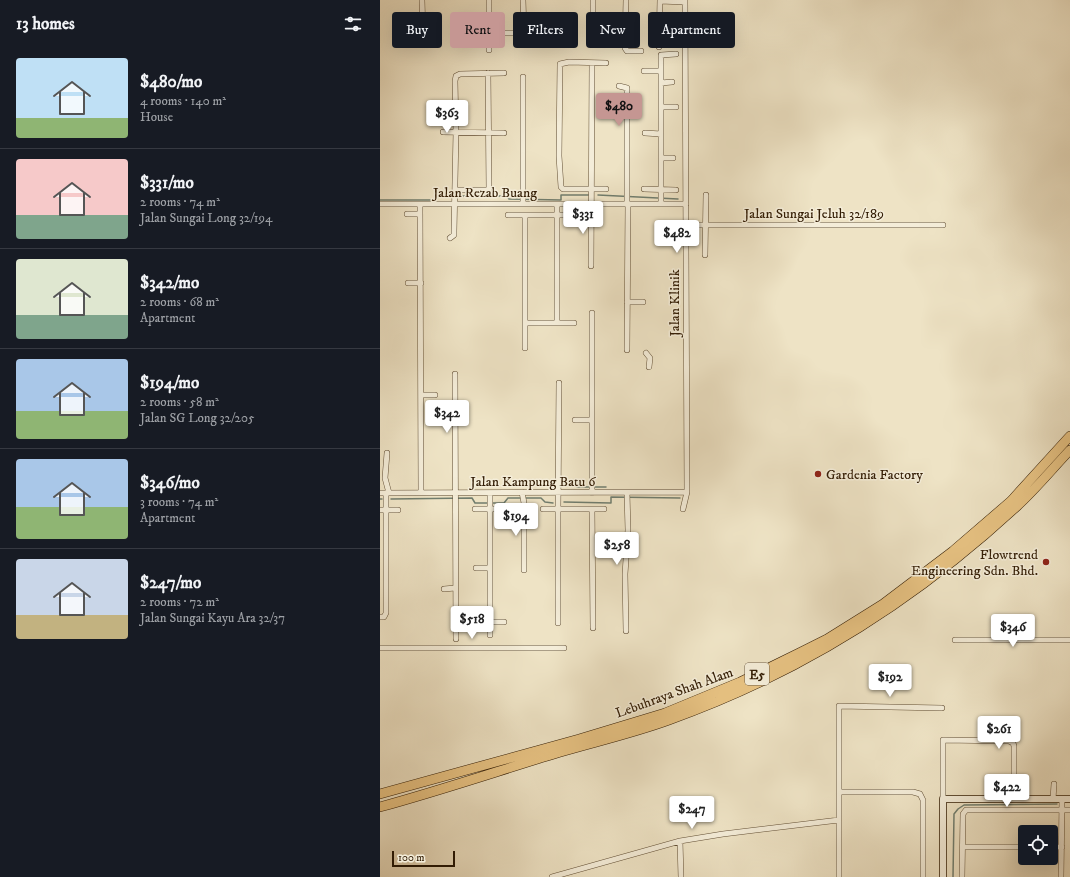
<!DOCTYPE html>
<html lang="en">
<head>
<meta charset="utf-8">
<style>
  :root { --surface:#171b24; --page:#20242c; --text:#f1f3f6; --muted:#9ea1a6; --line:#363941; --accent:#c59692 }
  body { margin:0; font-family:"IM FELL DW Pica",serif; background:var(--page); color:var(--text); height:100vh; display:flex; flex-direction:column; font-size:15px; white-space:nowrap }
  * { box-sizing:border-box; margin:0 }
  p { font-size:13px; color:var(--muted) }
  .icon { flex:none; width:22px; height:22px; fill:none; stroke:currentColor; stroke-width:2; stroke-linecap:round; stroke-linejoin:round }
  .map { position:relative; flex:1; overflow:hidden }
  .side { display:flex; flex-direction:column; background:var(--surface); width:380px }
  .side>* { flex:none }
  .top-card { position:absolute; left:12px; top:12px; width:380px; height:36px; display:flex; gap:8px }
  .buttons { position:absolute; left:638px; top:825px; display:grid; gap:8px }
  .buttons a { display:grid; place-items:center; width:40px; height:40px; border-radius:4px; background:var(--surface); box-shadow:0 4px 16px #0002; font-size:20px }
  .scale { position:absolute; left:12px; bottom:10px; width:63px; box-sizing:border-box; padding-left:4px; border:2px solid #321c04; border-top:0; font-size:11px; line-height:14px; white-space:nowrap; color:#321c04; -webkit-text-stroke:3px #f4edd9; paint-order:stroke }
  .price { position:absolute; translate:-50% -34px; padding:0 9px; border-radius:4px; background:#fff; color:#222; font-size:13px; line-height:26px; filter:drop-shadow(0 1px 2px #0008) }
  .price::after { content:''; position:absolute; left:50%; top:24px; width:12px; height:9px; margin-left:-6px; background:inherit; clip-path:polygon(0 0,100% 0,50% 100%) }
  .price.active { background:var(--accent); color:#111 }
  ul { padding:0; list-style:none }
  li { display:flex; align-items:center; gap:12px; height:100px; padding:0 16px }
  li+li { border-top:1px solid var(--line) }
  li span { display:grid; place-items:center; flex:none; width:112px; height:80px; border-radius:4px; color:#555 }
  li>.icon { margin-inline-start:auto }
  span .icon { width:48px; height:48px; fill:#fffc; stroke-width:1 }
  li b { font-size:17px }
  h2 { display:flex; justify-content:space-between; align-items:center; height:48px; padding:0 16px; font-size:17px }
  .tag { padding:0 14px; border-radius:4px; background:var(--surface); box-shadow:0 4px 16px #0002; font-size:14px; line-height:36px }
  .tag.active { background:var(--accent); color:#111 }
  main { display:flex; flex:1; min-height:0 }
  .map>svg:first-child { display:block }
  .lines { fill:none; stroke-linecap:round; stroke-linejoin:round }
  .stream { stroke:#707d6e; stroke-width:1.5 }
  .minor-casing { stroke:#614e34; stroke-width:6 }
  .tertiary-casing { stroke:#614e34; stroke-width:8 }
  .motorway-casing { stroke:#321c04; stroke-width:10 }
  .minor { stroke:#f4edd9; stroke-width:5 }
  .tertiary { stroke:#f4edd9; stroke-width:6 }
  .motorway { stroke:#e7c282; stroke-width:9 }
  .poi-dot { fill:#8f2418; stroke:#f4edd9; stroke-width:1.5 }
  .labels { text-anchor:middle; stroke-width:3; stroke-linejoin:round; paint-order:stroke }
  .shield { fill:#f4edd9; stroke:#6c5b44; stroke-width:1 }
  .shield-label { font-size:13px; font-weight:bold; fill:#321c04 }
  .street-label { font-size:14px; fill:#321c04; stroke:#f4edd9 }
  .poi-label { font-size:14px; fill:#321c04; stroke:#f4edd9; text-anchor:start }
</style>
</head>
<body>
<main>
<section class="side">
<h2>13 homes<svg class="icon" aria-label="filters" viewBox="0 0 24 24"><path d="M4 7h16M4 17h16"/><circle cx="9" cy="7" r="2"/><circle cx="15" cy="17" r="2"/></svg></h2>
<ul>
<li><span style="background:linear-gradient(#bfe0f5 75%,#8fb573 0)"><svg class="icon" aria-label="home" viewBox="0 0 24 24"><path d="M3 11l9-7 9 7M6 9v11h12V9"/></svg></span><div><b>$480/mo</b><p>4 rooms · 140 m²</p><p>House</p></div></li>
<li><span style="background:linear-gradient(#f6c9c9 70%,#7fa58c 0)"><svg class="icon" aria-label="home" viewBox="0 0 24 24"><path d="M3 11l9-7 9 7M6 9v11h12V9"/></svg></span><div><b>$331/mo</b><p>2 rooms · 74 m²</p><p>Jalan Sungai Long 32/194</p></div></li>
<li><span style="background:linear-gradient(#dfe7d0 70%,#7fa58c 0)"><svg class="icon" aria-label="home" viewBox="0 0 24 24"><path d="M3 11l9-7 9 7M6 9v11h12V9"/></svg></span><div><b>$342/mo</b><p>2 rooms · 68 m²</p><p>Apartment</p></div></li>
<li><span style="background:linear-gradient(#a9c7e8 65%,#8fb573 0)"><svg class="icon" aria-label="home" viewBox="0 0 24 24"><path d="M3 11l9-7 9 7M6 9v11h12V9"/></svg></span><div><b>$194/mo</b><p>2 rooms · 58 m²</p><p>Jalan SG Long 32/205</p></div></li>
<li><span style="background:linear-gradient(#a9c7e8 60%,#8fb573 0)"><svg class="icon" aria-label="home" viewBox="0 0 24 24"><path d="M3 11l9-7 9 7M6 9v11h12V9"/></svg></span><div><b>$346/mo</b><p>3 rooms · 74 m²</p><p>Apartment</p></div></li>
<li><span style="background:linear-gradient(#c9d6e8 70%,#c2b280 0)"><svg class="icon" aria-label="home" viewBox="0 0 24 24"><path d="M3 11l9-7 9 7M6 9v11h12V9"/></svg></span><div><b>$247/mo</b><p>2 rooms · 72 m²</p><p>Jalan Sungai Kayu Ara 32/37</p></div></li>
</ul>
</section>
<div class="map">
<svg width="690" height="877" viewBox="0 0 690 877">
  <rect width="100%" height="100%" fill="#eee3c5"/>
  <filter id="stains"><feTurbulence type="fractalNoise" baseFrequency=".005" numOctaves="4"/><feColorMatrix values="0 0 0 0 .2 0 0 0 0 .09 0 0 0 0 .02 0 0 0 .5 -.17"/></filter>
  <radialGradient id="worn" r=".72"><stop offset=".6" stop-color="#630" stop-opacity="0"/><stop offset="1" stop-color="#630" stop-opacity=".3"/></radialGradient>
  <g class="lines">
    <!-- stream -->
    <path class="stream" d="M 218,195 L 298,199
      M 0,200 L 55,200 L 58,196 L 127,196 L 129,199 L 181,200 L 181,195 L 209,195
      M 197,487 L 226,487
      M 145,498 L 161,498 L 165,502 L 173,503
      M 0,499 L 2,499
      M 11,499 L 92,498 L 95,503 L 108,503
      M 184,502 L 231,503 L 231,497 L 300,498
      M 111,503 L 124,503 L 128,498 L 141,498
      M 573,877 L 574,814 L 578,809 L 584,805 L 677,804"/>
    <defs>
      <path id="minor" d="M 42,0 L 43,35
        M 109,0 L 109,50
        M 143,0 L 144,33
        M 213,0 L 213,35 L 245,34
        M 246,0 L 245,48 L 247,51 L 261,51
        M 280,1 L 305,2
        M 109,33 L 158,33
        M 279,47 L 280,0
        M 264,71 L 281,71
        M 143,77 L 143,204
        M 281,83 L 292,82
        M 239,86 L 247,88 L 247,204
        M 281,107 L 296,107
        M 63,132 L 124,133
        M 265,133 L 281,134
        M 281,158 L 293,158
        M 226,189 L 183,189 L 181,187 L 179,156 L 180,64 L 189,62 L 226,63
        M 264,189 L 296,190
        M 75,190 L 109,190 L 108,73
        M 0,204 L 306,204
        M 40,204 L 41,493
        M 177,204 L 177,323
        M 281,204 L 281,55 L 296,54
        M 27,214 L 40,214
        M 128,215 L 193,215
        M 145,215 L 145,348
        M 306,225 L 563,225
        M 70,238 L 74,235 L 74,231 L 76,132 L 75,81 L 76,76 L 80,74 L 124,73
        M 325,255 L 326,195
        M 211,266 L 212,63
        M 28,283 L 41,283
        M 247,302 L 263,302
        M 212,313 L 212,493
        M 145,323 L 194,323
        M 247,350 L 248,204
        M 266,353 L 270,358 L 269,367
        M 75,374 L 76,639
        M 41,395 L 55,395
        M 195,420 L 212,420
        M 7,453 L 5,478 L 9,493
        M 142,492 L 144,503 L 144,570
        M 0,493 L 307,492
        M 110,493 L 110,635
        M 95,509 L 125,509
        M 163,509 L 224,509
        M 212,509 L 213,628
        M 303,509 L 307,492 L 305,0
        M 0,510 L 18,510
        M 96,568 L 110,568
        M 64,589 L 75,588
        M 0,617 L 4,617 L 6,613 L 6,493
        M 110,622 L 124,622
        M 97,623 L 110,623
        M 178,623 L 178,509 L 179,383
        M 246,631 L 245,574 L 248,530 L 247,493
        M 575,640 L 690,640
        M 0,648 L 184,648
        M 459,792 L 533,792 L 540,794 L 543,800 L 543,877
        M 563,799 L 563,740 L 629,741 L 633,743 L 634,746 L 634,799
        M 673,799 L 674,784
        M 300,841 L 301,877
        M 583,847 L 645,847
        M 671,847 L 682,847
        M 172,877 L 300,841 L 343,834 L 459,820
        M 459,877 L 459,706 L 562,708
        M 582,877 L 583,814 L 586,810 L 690,810
        M 681,877 L 682,799"/>
      <path id="tertiary" d="M 563,877 L 563,799 L 690,799"/>
      <path id="motorway" d="M 0,794 L 199,739 L 285,713 L 360,682 L 419,653 L 447,639 L 503,604 L 573,551 L 631,501 L 690,436
        M 0,807 C 55,792 109,774 164,757 C 205,744 248,735 289,720 C 421,673 533,602 635,508 C 655,490 672,469 690,450"/>
    </defs>
    <!-- minor casing -->
    <use href="#minor" class="minor-casing"/>
    <!-- tertiary casing -->
    <use href="#tertiary" class="tertiary-casing"/>
    <!-- motorway casing -->
    <use href="#motorway" class="motorway-casing"/>
    <!-- minor -->
    <use href="#minor" class="minor"/>
    <!-- tertiary -->
    <use href="#tertiary" class="tertiary"/>
    <!-- motorway -->
    <use href="#motorway" class="motorway"/>
  </g>
  <!-- markers -->
  <g class="poi-dot">
    <circle cx="438" cy="474" r="4"/>
    <circle cx="666" cy="562" r="4"/>
  </g>
  <g class="labels">
    <!-- shield labels -->
    <rect class="shield" x="365" y="663" width="24" height="22" rx="3"/>
    <g class="shield-label">
      <text x="377" y="679">E5</text>
    </g>
    <!-- street labels -->
    <g class="street-label">
      <text x="105" y="197">Jalan Rezab Buang</text>
      <text x="434" y="218">Jalan Sungai Jeluh 32/189</text>
      <text transform="translate(294 303) rotate(-90)" y="5">Jalan Klinik</text>
      <text x="153" y="486">Jalan Kampung Batu 6</text>
      <text transform="translate(294 692) rotate(-20)" y="5">Lebuhraya Shah Alam</text>
    </g>
    <!-- poi labels -->
    <g class="poi-label">
      <text x="446" y="479">Gardenia Factory</text>
      <text x="658" y="559" text-anchor="end">Flowtrend<tspan x="658" dy="16">Engineering Sdn. Bhd.</tspan></text>
    </g>
  </g>
  <rect width="100%" height="100%" filter="url(#stains)"/>
  <rect width="100%" height="100%" fill="url(#worn)"/>
</svg>
<div class="buttons">
<a><svg class="icon" aria-label="locate" viewBox="0 0 24 24"><circle cx="12" cy="12" r="6"/><path d="M12 2v4M12 18v4M2 12h4M18 12h4"/></svg></a>
</div>
<div class="scale">100 m</div>
<b class="price active" style="left:239px;top:127px">$480</b>
<b class="price" style="left:67px;top:134px">$363</b>
<b class="price" style="left:203px;top:235px">$331</b>
<b class="price" style="left:297px;top:254px">$482</b>
<b class="price" style="left:67px;top:434px">$342</b>
<b class="price" style="left:136px;top:537px">$194</b>
<b class="price" style="left:237px;top:566px">$258</b>
<b class="price" style="left:92px;top:640px">$518</b>
<b class="price" style="left:633px;top:648px">$346</b>
<b class="price" style="left:510px;top:698px">$192</b>
<b class="price" style="left:619px;top:750px">$261</b>
<b class="price" style="left:627px;top:808px">$422</b>
<b class="price" style="left:312px;top:830px">$247</b>
<div class="top-card">
<a class="tag">Buy</a>
<a class="tag active">Rent</a>
<a class="tag">Filters</a>
<a class="tag">New</a>
<a class="tag">Apartment</a>
</div>
</div>
</main>
</body>
</html>
